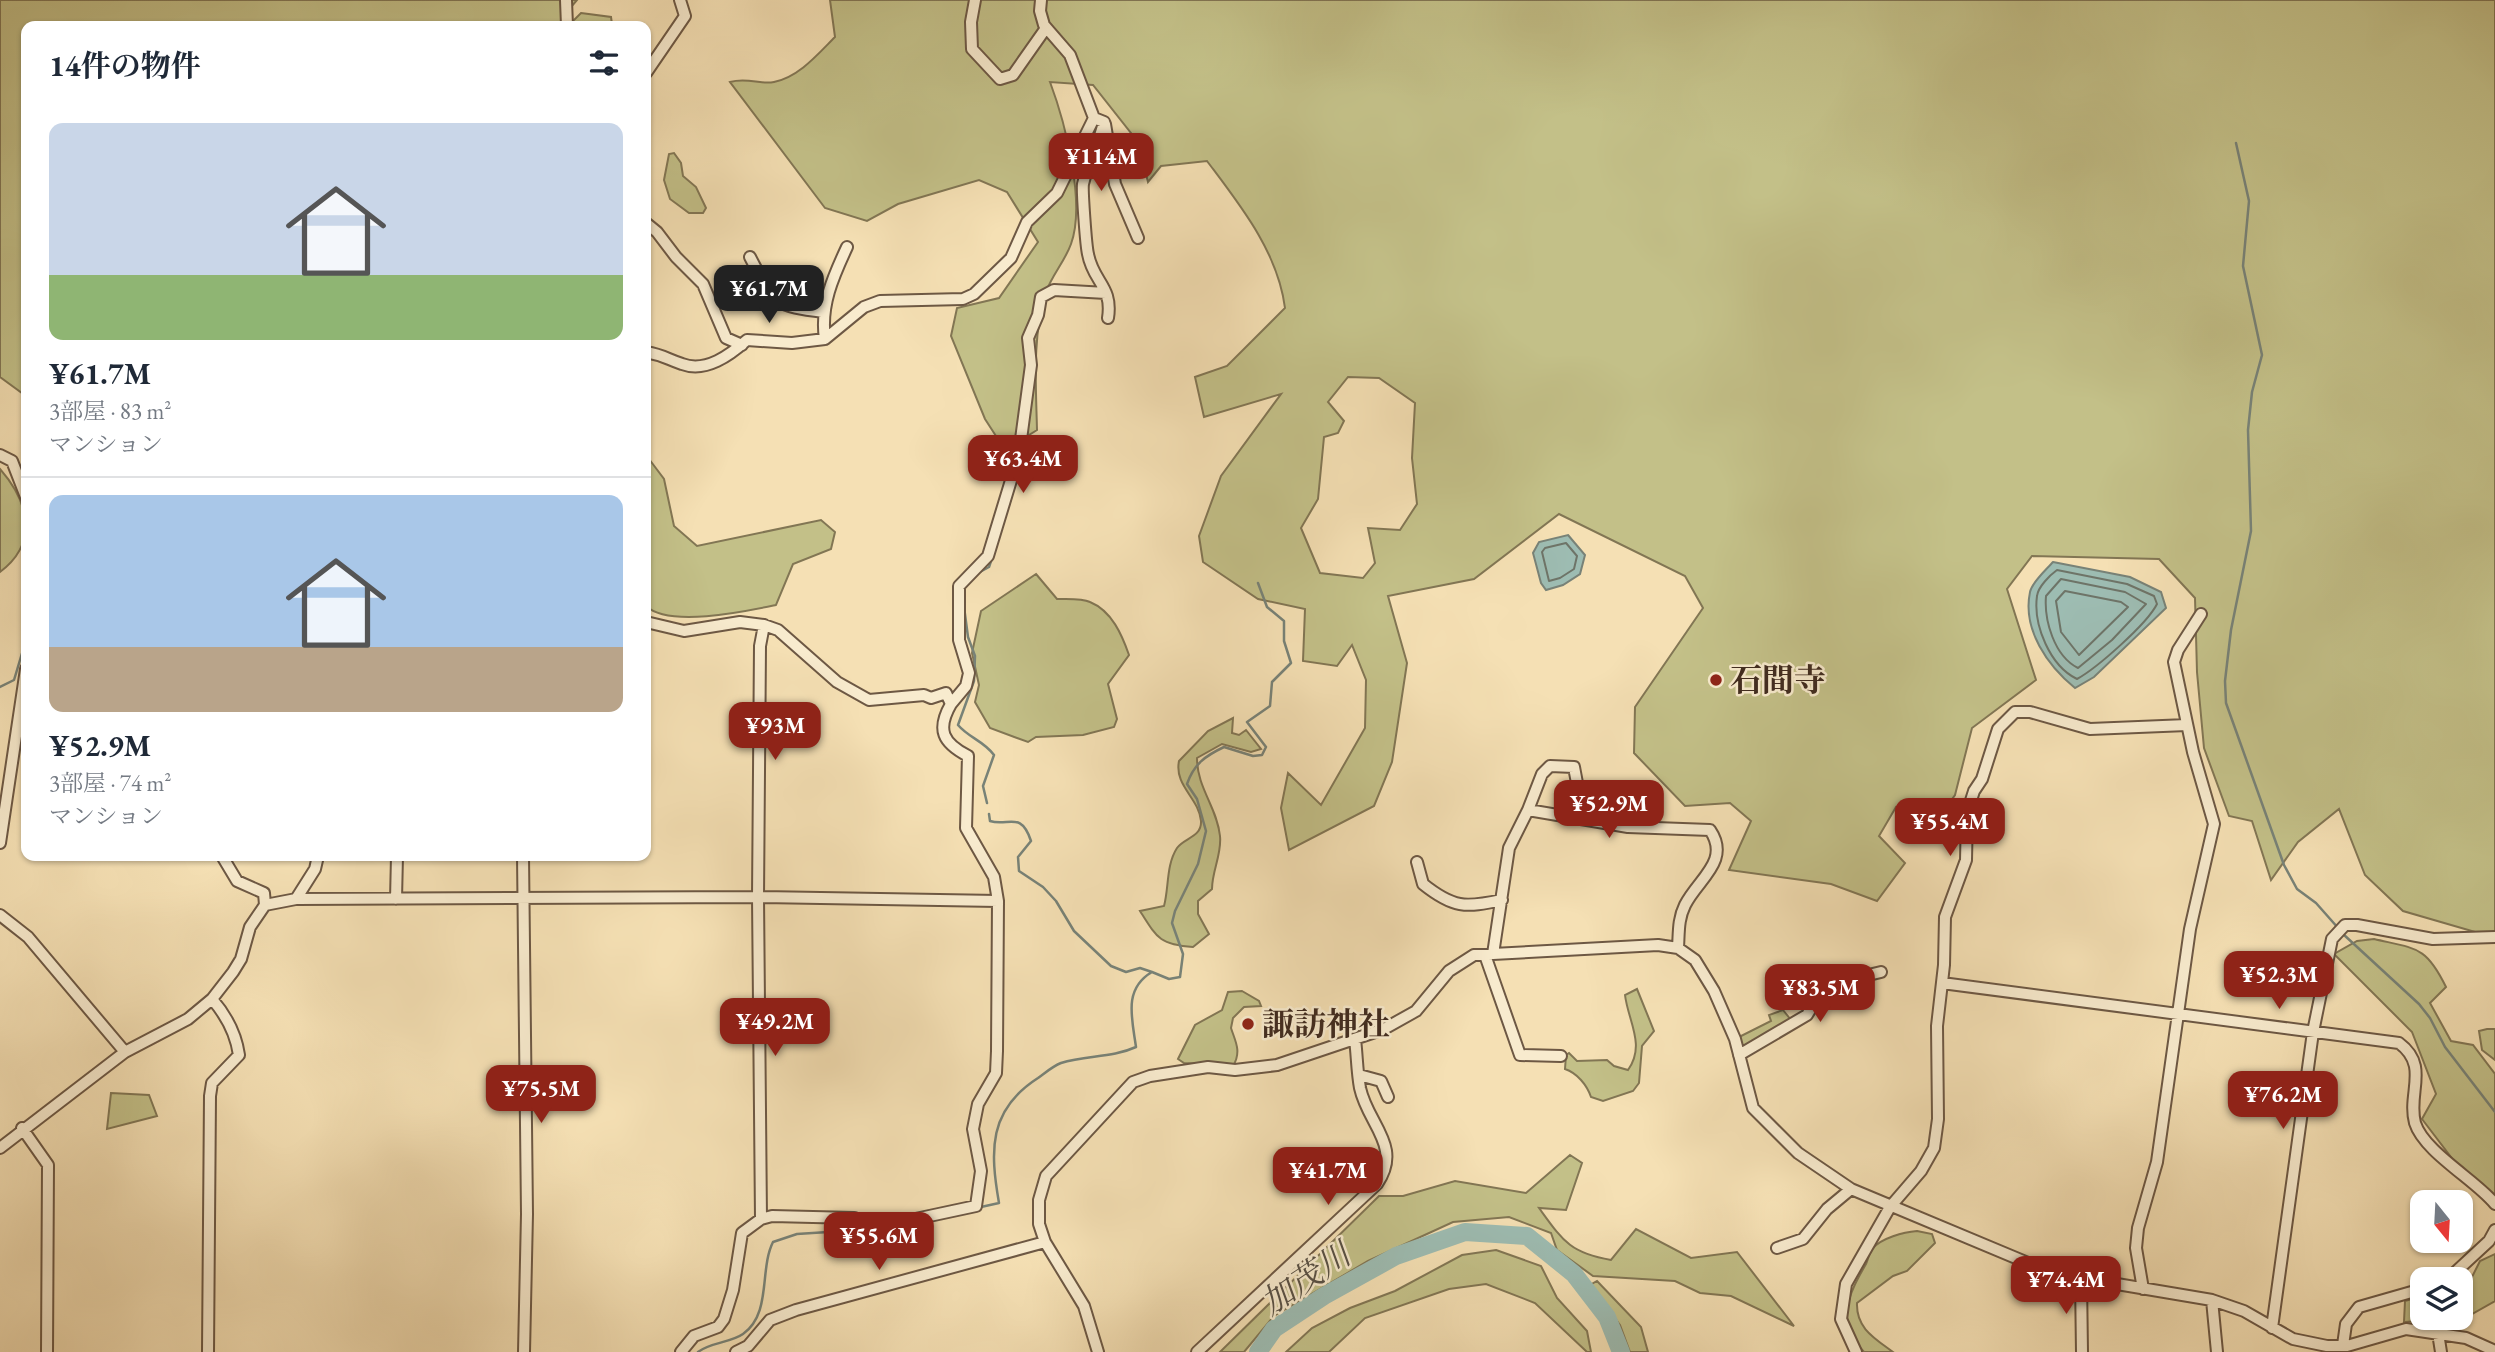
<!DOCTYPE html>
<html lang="ja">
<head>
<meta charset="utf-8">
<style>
  :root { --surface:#fff; --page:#f6f6f7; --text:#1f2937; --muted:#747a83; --line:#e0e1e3; --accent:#8f2418 }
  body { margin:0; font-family:"EB Garamond","Noto Serif JP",serif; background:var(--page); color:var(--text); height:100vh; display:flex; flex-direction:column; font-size:26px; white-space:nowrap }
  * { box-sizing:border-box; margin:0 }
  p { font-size:23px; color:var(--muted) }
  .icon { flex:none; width:38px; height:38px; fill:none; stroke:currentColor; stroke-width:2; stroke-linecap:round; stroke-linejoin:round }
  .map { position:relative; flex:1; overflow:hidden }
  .panel { position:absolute; left:21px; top:21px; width:630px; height:840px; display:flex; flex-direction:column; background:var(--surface); border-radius:14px; box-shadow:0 2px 5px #0004 }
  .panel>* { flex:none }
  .needle { width:46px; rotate:162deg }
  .controls { position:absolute; left:2410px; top:1190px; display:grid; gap:14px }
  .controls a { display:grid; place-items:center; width:63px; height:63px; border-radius:14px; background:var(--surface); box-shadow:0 2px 5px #0004; font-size:35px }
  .price { position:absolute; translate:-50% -60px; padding:0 16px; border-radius:14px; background:var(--accent); color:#fff; font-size:23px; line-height:46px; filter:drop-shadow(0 2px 4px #0008) }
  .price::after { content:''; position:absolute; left:50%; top:42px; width:21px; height:16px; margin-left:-10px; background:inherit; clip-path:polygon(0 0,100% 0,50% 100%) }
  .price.on { background:#222; color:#fff }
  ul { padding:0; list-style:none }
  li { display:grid; align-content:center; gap:14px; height:371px; padding:0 28px }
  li+li { border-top:2px solid var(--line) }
  li span { display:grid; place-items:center; height:217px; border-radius:14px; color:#555 }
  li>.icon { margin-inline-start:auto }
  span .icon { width:126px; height:126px; fill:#fffc; stroke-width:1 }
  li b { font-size:30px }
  h2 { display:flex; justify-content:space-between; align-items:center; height:84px; padding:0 28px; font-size:30px }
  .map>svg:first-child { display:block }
  .green { fill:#c3c088; stroke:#827654; stroke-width:2; fill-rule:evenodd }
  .water { fill:#9dbcb2; stroke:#788277; stroke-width:2 }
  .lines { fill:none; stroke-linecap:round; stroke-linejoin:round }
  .shore { stroke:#6e7468; stroke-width:2 }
  .stream { stroke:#788277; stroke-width:2.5 }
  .river { stroke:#9dbcb2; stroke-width:18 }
  .minor-casing { stroke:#6d5844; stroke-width:14 }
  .minor { stroke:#f8ebce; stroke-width:10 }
  .poi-dot { fill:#8f2418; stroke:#f8ebce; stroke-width:2.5 }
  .labels { text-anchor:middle; stroke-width:5; stroke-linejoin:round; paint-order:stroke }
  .poi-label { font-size:32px; font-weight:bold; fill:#402b1f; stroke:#f8ebce; text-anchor:start }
  .water-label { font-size:33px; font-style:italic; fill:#574f44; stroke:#f8ebce }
</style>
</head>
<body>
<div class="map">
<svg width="2495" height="1352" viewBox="0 0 2495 1352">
  <rect width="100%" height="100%" fill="#f5e0b4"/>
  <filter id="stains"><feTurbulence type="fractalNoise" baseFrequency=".00286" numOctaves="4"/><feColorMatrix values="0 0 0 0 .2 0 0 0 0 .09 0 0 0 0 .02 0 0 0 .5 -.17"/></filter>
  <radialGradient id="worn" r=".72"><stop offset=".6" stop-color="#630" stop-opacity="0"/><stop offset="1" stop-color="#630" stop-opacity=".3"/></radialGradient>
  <!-- green -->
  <path class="green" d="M 0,0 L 577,0 L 566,13 L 565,26 L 26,26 L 26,396 L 0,377 Z
    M 830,0 L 2495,0 L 2495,933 L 2482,934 L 2403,911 L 2365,875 L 2339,809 L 2298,842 L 2271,880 L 2252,821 L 2229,816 L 2204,748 L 2197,672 L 2195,598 L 2159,559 L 2032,556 L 2007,589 L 2036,680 L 1972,728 L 1955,795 L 1935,823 L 1896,807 L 1879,836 L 1905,863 L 1877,901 L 1831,884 L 1729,870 L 1751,821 L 1730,803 L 1685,806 L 1634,753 L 1635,707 L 1703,608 L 1685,576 L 1559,514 L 1474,579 L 1388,596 L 1407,663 L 1392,762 L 1374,806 L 1289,850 L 1281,808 L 1288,773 L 1321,805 L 1365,728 L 1366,680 L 1352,645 L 1337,666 L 1303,661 L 1305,609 L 1258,599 L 1203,562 L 1199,536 L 1221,476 L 1281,394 L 1204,417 L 1195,377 L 1227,366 L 1285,308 C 1278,252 1240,205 1207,161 L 1161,166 L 1148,182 L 1138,142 L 1093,85 L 1050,82 C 1065,122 1086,203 1071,244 C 1065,261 1052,275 1046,292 C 1032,336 1036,385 1037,430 L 1005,450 L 985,419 L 951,336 L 957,308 L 999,298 L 1038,242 L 1007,192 L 979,180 L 898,204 L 867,221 L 825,208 L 730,82 C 748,77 760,85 774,82 C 799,77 818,54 835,37 ZM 1348,377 L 1379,378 L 1415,403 L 1412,458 L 1417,504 L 1400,530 L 1368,528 L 1375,563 L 1363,578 L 1320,573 L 1301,528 L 1318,499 L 1324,437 L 1338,433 L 1344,421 L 1328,402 Z
    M 581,13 L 611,17 L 612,24 L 628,23 L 637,26 L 568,26 Z
    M 674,153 L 681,163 L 683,176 L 696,187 L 706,208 L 703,213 L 689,213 L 670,199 L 664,180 L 669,154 Z
    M 646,455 L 664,479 L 674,526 L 697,546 L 821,520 L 835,532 L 831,549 L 793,564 L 776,605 C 747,611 669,628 646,606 Z
    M 0,469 C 29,502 39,543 0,572 Z
    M 1036,574 L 1057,599 C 1067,599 1082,598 1090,602 C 1112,611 1122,635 1129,655 L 1108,684 L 1117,719 L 1114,727 L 1083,735 L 1036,737 L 1028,742 L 990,728 L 975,702 L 979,685 L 972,653 L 981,611 Z
    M 1233,718 L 1232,733 L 1239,735 L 1246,730 L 1261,749 L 1251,752 L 1222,744 L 1197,758 C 1197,788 1217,807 1220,836 C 1222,854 1212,871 1212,889 L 1198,901 L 1198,914 L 1209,934 L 1193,947 C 1160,945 1157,938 1140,911 L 1164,906 C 1169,888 1166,865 1177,848 C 1184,838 1202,837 1201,821 C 1199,798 1174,786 1179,761 L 1208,731 Z
    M 2374,939 C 2417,949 2426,946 2446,987 L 2430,1003 L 2451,1041 L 2473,1045 L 2495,1074 L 2495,1201 L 2467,1178 L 2422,1119 L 2436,1094 L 2412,1032 L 2334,954 L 2357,941 Z
    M 1637,989 L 1654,1031 L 1642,1046 L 1639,1083 L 1633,1091 L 1603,1101 L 1591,1097 C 1587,1085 1577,1073 1565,1069 L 1566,1055 L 1569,1053 L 1577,1061 L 1607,1060 L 1614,1066 L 1628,1070 C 1646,1045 1628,1021 1625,995 Z
    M 1242,991 L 1259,1001 L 1261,1006 L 1244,1007 L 1233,1018 L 1231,1028 C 1235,1041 1242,1051 1233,1066 L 1184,1063 L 1178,1059 L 1195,1025 L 1222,1010 L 1228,992 Z
    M 1783,1010 L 1791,1020 L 1744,1049 L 1739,1037 L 1771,1021 L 1769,1015 Z
    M 2487,1029 L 2495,1029 L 2495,1060 L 2482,1050 L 2479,1031 Z
    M 111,1093 L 149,1095 L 157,1116 L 107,1129 Z
    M 1570,1155 L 1582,1163 L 1566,1210 L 1539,1208 C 1563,1241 1570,1253 1611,1260 L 1636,1229 L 1691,1258 L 1737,1252 L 1794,1326 L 1731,1296 L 1700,1293 L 1675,1281 L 1593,1276 L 1557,1250 L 1551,1233 L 1509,1217 L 1453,1222 L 1368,1261 L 1274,1316 L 1244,1352 L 1220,1352 L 1379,1196 L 1403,1196 L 1455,1181 L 1526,1193 Z
    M 1917,1231 L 1932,1234 L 1935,1243 L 1907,1271 L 1893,1276 L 1857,1303 C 1856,1328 1874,1338 1893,1352 L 1864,1352 C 1835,1321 1848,1295 1866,1264 C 1868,1260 1869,1253 1872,1249 C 1881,1238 1904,1232 1917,1231 Z
    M 1496,1250 L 1541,1266 L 1557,1298 L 1587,1331 L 1591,1352 L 1587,1352 L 1535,1303 L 1486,1284 L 1449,1289 L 1365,1318 L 1329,1352 L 1286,1352 L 1312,1328 L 1350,1308 L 1395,1291 L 1462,1255 Z
    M 2495,1254 L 2495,1301 L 2465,1318 L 2404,1322 L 2405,1301 L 2422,1296 L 2422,1318 L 2460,1318 L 2461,1283 L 2471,1279 L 2480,1261 Z
    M 1597,1281 L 1641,1327 L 1648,1352 L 1630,1352 L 1620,1325 L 1590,1285 Z"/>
  <!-- water -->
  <path class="water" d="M 1568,535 L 1585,555 L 1580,574 L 1563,585 L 1546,590 L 1541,583 L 1533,553 L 1539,542 Z
    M 2053,562 L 2130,577 L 2161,592 L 2166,608 L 2094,677 L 2075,688 C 2048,666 2022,630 2030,592 C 2032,582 2046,570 2053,562 Z"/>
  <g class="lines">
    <!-- shore -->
    <path class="shore" d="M 1566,543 L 1577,556 L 1574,569 L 1560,578 L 1549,581 L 1542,552 L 1545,548 Z
      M 2057,570 L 2127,584 L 2154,596 L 2157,604 C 2147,624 2097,668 2077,679 C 2050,666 2033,625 2037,596 C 2038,587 2050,575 2057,570 Z
      M 2061,579 L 2125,592 L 2146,604 L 2112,640 L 2078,668 C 2054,656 2044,620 2046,596 Z
      M 2065,591 L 2121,602 L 2128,607 L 2079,655 L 2061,632 L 2056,601 Z"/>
    <!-- stream -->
    <path class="stream" d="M 2236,143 L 2249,201 L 2243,266 L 2262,355 L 2252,392 L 2248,430 L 2251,531 L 2231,630 L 2225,681 L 2226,703 L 2284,865 L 2297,889 L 2316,903 L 2339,929
      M 1009,505 L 1026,445
      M 978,573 L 989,567 L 992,558
      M 964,607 L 968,637 L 975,656 L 974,681 L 958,725 C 969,738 984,741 994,755 L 983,786 L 987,803
      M 0,687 L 14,680 L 26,640
      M 989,814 L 990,821 C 1008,827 1021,810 1031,841 L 1018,857 L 1019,871 L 1043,887 L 1056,901 L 1074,931 L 1111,966 L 1126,972 L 1140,968 L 1152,972
      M 2343,934 L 2419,1004 L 2430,1018 L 2445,1047 L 2495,1112
      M 981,1207 L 999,1203 C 990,1151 988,1110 1038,1078 C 1045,1073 1053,1066 1061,1063 C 1086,1055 1112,1058 1136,1047 C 1132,1018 1123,989 1152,972 L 1169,979 L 1180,977 L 1183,954 L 1172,923 L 1175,911 L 1198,864 L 1206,831 L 1197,799 L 1187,784 C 1194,764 1205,756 1224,747 L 1253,756 L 1262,755 L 1266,747 L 1247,722 L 1270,706 L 1272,682 L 1291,663 L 1284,641 L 1284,621 L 1267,607 L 1258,583
      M 698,1352 C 711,1342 730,1343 743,1334 C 772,1313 759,1270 773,1242 L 797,1234 L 875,1229"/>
    <!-- river -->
    <path class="river" d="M 1258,1352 L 1274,1329 L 1324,1296 L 1396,1256 L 1465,1232 L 1527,1236 L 1574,1274 L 1607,1317 L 1621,1352"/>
    <defs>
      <path id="minor" d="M 566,0 L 567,26
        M 975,0 L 971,22 L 972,49 L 1000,79 L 1013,75 L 1046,28
        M 1041,0 L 1040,11 L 1044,25 L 1070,55 L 1094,118 L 1104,122 C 1099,144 1088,163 1083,184 C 1082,190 1086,246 1088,254 C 1093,282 1113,286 1108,318
        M 646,73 L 685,16 L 680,0
        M 1105,124 L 1115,184 L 1138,238
        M 646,223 L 657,232 L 676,257 L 703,284 L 726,338 L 742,345
        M 750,257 C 774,303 772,306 824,312
        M 825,339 L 864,307 L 880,301 L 963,299 L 974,294 L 1011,258 L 1027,222 L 1057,193 L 1094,118
        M 646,352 C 663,355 667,359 682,364 C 706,373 730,355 747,340 L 792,343 L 825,339 C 820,306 833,277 847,247
        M 0,455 L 12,461 L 26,497
        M 646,622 L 684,631 L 740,622 L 764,625 L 778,630 L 837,682 L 869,700 L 924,695 L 931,698 L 946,693 L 951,704 C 936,730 943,743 968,756 L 966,828 L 994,877 L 998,901 L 997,1051 L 996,1073 L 978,1104 L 973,1129 L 981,1171 L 976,1206 L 892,1224 L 872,1224 L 854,1218 L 772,1216 L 761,1219 L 742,1233 L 733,1290 L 724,1319 L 718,1327 L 694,1336 L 681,1352
        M 951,704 L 966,686 L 969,673 L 959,640 L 959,586 L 988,556 L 1019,454 L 1031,365 L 1028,338 L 1038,315 L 1041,297 L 1054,290 L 1106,293
        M 1528,810 L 1542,774 L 1550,766 L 1574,767 L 1577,783
        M 0,843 L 26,669
        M 222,856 L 237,881 L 264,893 L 265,905
        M 523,856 L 527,1214 L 524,1352
        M 1417,862 L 1423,884 C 1453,908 1465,908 1502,900
        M 296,899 L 315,869 L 318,856
        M 396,899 L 397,856
        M 0,915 L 28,937 L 125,1052
        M 1493,954 L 1509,848 L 1528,810 L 1628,827 L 1710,830 C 1731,861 1698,879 1685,905 C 1678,919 1679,932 1678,948
        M 1485,955 L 1520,1055 L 1561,1056
        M 1942,983 L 2399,1043 C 2430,1066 2407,1093 2415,1123 C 2424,1152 2477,1181 2495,1204
        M 1739,1055 L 1807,1015 L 1832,973 L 1860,977 L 1881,972
        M 1359,1075 L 1381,1081 L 1388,1097
        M 22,1128 L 48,1165 L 47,1352
        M 0,1148 L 125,1052 L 188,1019 L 212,999 L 233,972 L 241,959 L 250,927 L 265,905 L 296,899 L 758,897 L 998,901
        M 761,1219 L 758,897 L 760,646 L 764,625
        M 1777,1248 L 1803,1239 L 1827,1209 L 1851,1189
        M 2448,1279 L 2489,1241 L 2495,1230
        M 2081,1280 L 2082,1352
        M 2143,1289 L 2136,1248 L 2138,1228 L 2157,1162 L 2190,929 L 2214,824 L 2193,752 L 2174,662 L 2178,650 L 2201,614
        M 2212,1300 L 2217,1352
        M 2272,1328 L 2313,1032 L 2332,939 L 2345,925 L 2357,925 L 2433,939 L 2495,937
        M 2438,1333 L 2441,1352
        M 2343,1345 L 2346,1324 L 2359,1307 L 2422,1289
        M 208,1352 L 210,1096 L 212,1083 L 239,1055 C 236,1034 225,1014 212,999
        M 736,1352 L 748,1346 L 770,1320 L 796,1310 L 1045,1242
        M 1098,1352 L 1084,1306 L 1045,1242 L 1039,1224 L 1039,1200 L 1046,1176 L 1133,1082 L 1150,1076 L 1208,1067 L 1235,1070 L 1277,1065 L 1384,1029 L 1416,1011 L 1449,971 L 1474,955 L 1658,945 L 1678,948 L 1695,960 L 1714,991 L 1735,1039 L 1753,1108 L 1798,1153 L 1851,1189 L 2052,1273 L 2212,1300 L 2244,1311 L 2293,1339 L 2327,1346 L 2347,1346 L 2406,1329 L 2466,1338 L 2495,1351
        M 1197,1352 L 1377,1184 C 1403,1146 1368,1125 1360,1088 C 1357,1072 1357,1055 1355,1039
        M 1856,1352 L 1841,1319 L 1846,1284 L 1890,1207 L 1921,1171 L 1934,1148 L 1938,1119 L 1937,1026 L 1944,965 L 1945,917 L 1966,860 L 1967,813 L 1974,791 L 1982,779 L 1998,729 L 2015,712 L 2030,712 L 2090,729 L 2187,725"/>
    </defs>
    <!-- minor casing -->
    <use href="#minor" class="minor-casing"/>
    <!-- minor -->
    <use href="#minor" class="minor"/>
  </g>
  <!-- markers -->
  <g class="poi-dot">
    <circle cx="1716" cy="680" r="7"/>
    <circle cx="1248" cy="1024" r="7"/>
  </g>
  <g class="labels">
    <!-- poi labels -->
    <g class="poi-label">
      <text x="1730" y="691">石間寺</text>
      <text x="1262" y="1035">諏訪神社</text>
    </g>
    <!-- water labels -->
    <g class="water-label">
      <text transform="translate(1305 1278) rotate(-34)" y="12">加茂川</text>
    </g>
  </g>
  <rect width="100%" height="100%" filter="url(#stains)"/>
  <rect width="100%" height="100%" fill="url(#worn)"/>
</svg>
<div class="controls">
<a><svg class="needle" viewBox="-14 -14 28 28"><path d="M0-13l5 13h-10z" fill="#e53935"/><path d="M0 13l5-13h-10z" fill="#747a83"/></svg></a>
<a><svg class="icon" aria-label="layers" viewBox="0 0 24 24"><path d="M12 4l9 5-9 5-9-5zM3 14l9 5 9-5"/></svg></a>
</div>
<b class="price" style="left:1101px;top:193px">¥114M</b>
<b class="price on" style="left:769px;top:325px">¥61.7M</b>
<b class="price" style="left:1023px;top:495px">¥63.4M</b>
<b class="price" style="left:775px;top:762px">¥93M</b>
<b class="price" style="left:1609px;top:840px">¥52.9M</b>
<b class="price" style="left:1950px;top:858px">¥55.4M</b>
<b class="price" style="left:2279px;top:1011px">¥52.3M</b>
<b class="price" style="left:1820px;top:1024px">¥83.5M</b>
<b class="price" style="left:775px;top:1058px">¥49.2M</b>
<b class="price" style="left:541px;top:1125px">¥75.5M</b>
<b class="price" style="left:2283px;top:1131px">¥76.2M</b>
<b class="price" style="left:1328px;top:1207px">¥41.7M</b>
<b class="price" style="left:879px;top:1272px">¥55.6M</b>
<b class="price" style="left:2066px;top:1316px">¥74.4M</b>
<section class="panel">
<h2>14件の物件<svg class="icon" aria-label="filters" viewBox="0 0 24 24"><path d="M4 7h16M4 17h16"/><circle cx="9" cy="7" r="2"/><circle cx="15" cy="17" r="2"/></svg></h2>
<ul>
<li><span style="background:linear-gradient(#c9d6e8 70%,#8fb573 0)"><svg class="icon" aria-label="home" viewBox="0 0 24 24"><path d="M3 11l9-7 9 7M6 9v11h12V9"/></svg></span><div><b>¥61.7M</b><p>3部屋 · 83 m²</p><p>マンション</p></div></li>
<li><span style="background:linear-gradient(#a9c7e8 70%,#b9a48a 0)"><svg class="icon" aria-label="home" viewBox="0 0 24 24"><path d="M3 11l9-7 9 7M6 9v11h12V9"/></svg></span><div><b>¥52.9M</b><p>3部屋 · 74 m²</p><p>マンション</p></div></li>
</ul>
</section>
</div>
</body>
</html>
